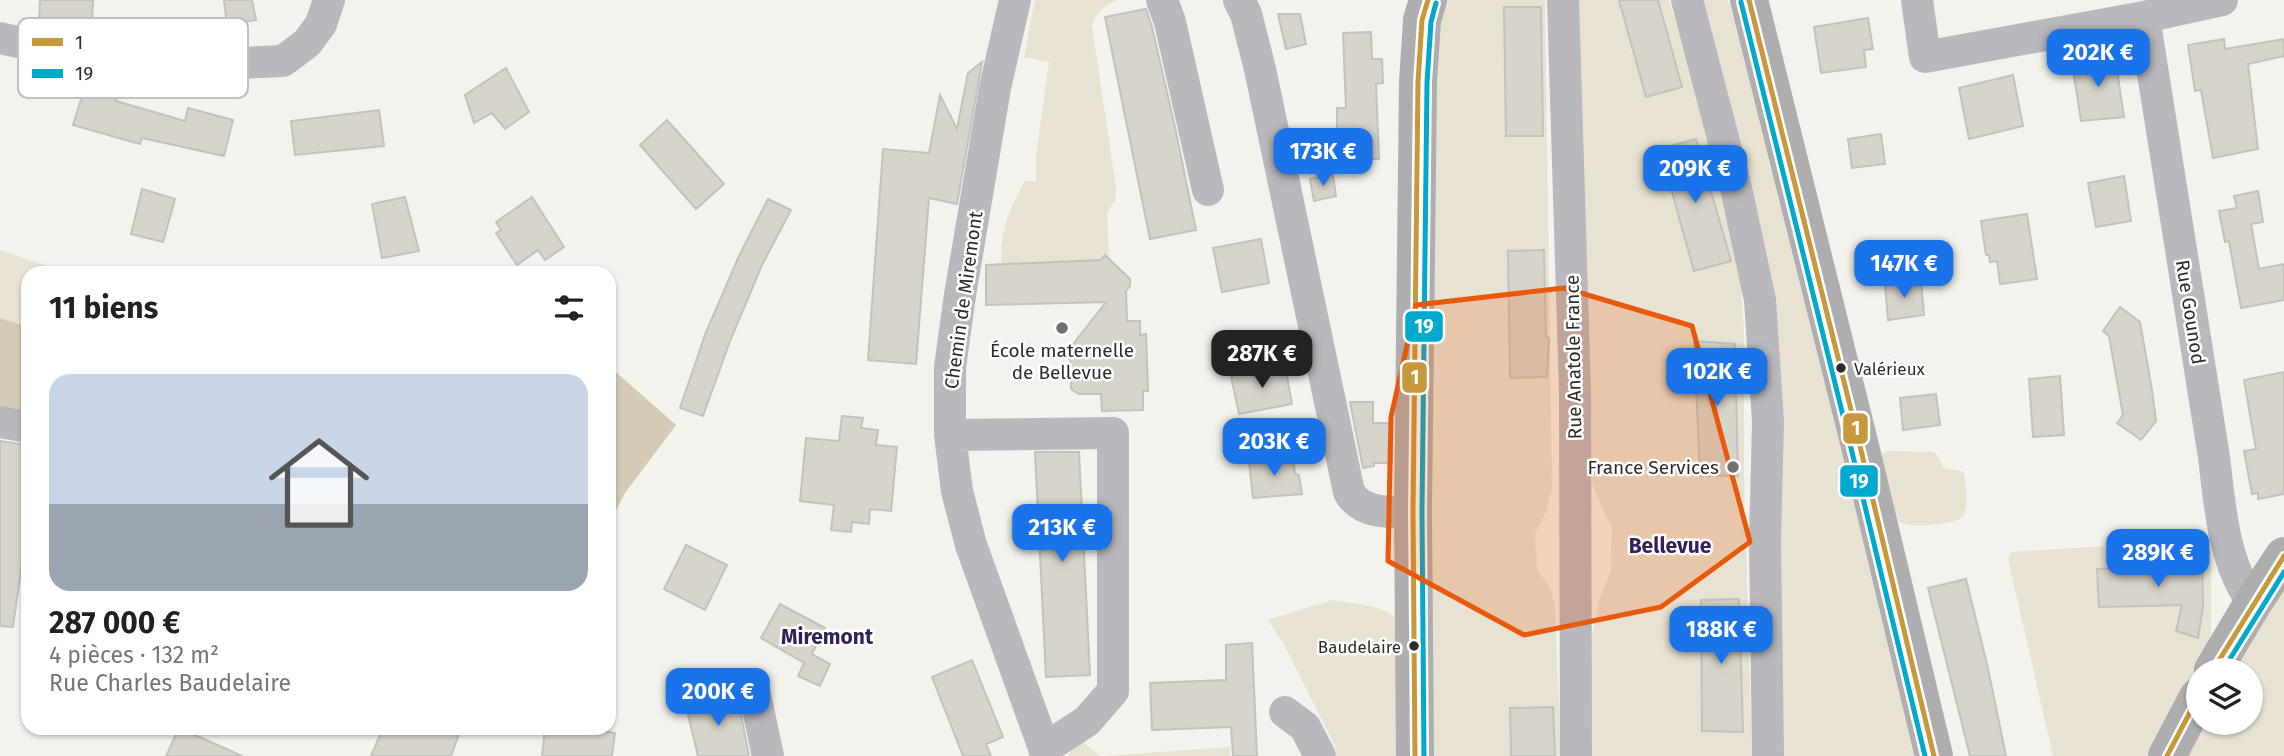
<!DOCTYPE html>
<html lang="fr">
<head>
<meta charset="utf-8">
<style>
  :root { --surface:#fff; --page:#f2f2f2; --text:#202124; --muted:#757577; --line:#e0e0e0; --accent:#1a73e8 }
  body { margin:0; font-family:"Fira Sans",sans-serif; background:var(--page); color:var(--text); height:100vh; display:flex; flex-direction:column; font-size:26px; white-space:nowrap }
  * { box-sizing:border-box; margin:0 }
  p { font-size:23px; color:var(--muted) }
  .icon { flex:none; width:38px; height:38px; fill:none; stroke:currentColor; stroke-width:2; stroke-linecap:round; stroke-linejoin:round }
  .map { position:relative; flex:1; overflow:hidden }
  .details { position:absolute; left:21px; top:266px; width:595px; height:469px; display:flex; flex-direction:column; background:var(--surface); border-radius:21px; box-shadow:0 2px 5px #0004 }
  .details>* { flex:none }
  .fabs { position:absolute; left:2186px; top:658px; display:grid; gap:14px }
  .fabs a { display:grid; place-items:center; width:77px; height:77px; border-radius:50%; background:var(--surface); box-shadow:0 2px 5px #0004; font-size:35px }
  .price { position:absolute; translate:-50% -60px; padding:0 16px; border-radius:14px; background:var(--accent); color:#fff; font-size:23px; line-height:46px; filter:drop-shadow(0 2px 4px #0008) }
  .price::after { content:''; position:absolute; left:50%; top:42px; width:21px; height:16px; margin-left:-10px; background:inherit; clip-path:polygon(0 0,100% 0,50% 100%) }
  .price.on { background:#222; color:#fff }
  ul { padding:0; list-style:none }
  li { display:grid; align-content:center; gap:14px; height:371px; padding:0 28px }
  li+li { border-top:2px solid var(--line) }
  li span { display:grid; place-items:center; height:217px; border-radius:21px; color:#555 }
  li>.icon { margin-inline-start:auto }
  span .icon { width:126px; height:126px; fill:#fffc; stroke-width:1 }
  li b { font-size:30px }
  h2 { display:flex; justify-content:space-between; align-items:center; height:84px; padding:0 28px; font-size:30px }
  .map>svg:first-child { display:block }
  .green { fill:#e8e2d3 }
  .forest { fill:#d4cbb7 }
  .building { fill:#d7d4cb; stroke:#c4c2be; stroke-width:2 }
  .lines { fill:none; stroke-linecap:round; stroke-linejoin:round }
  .street { stroke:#b9b8bc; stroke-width:32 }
  .secondary { stroke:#aeadb0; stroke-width:38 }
  .bus-1-casing { stroke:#fff; stroke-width:10 }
  .bus-2-casing { stroke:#fff; stroke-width:10 }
  .bus-1 { stroke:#c8983c; stroke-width:5 }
  .bus-2 { stroke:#00a9ce; stroke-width:5 }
  .marked { fill:#e8590c; fill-opacity:0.2; stroke:#e8590c; stroke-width:5; stroke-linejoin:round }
  .poi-dot { fill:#73716d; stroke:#fff; stroke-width:2.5 }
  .bus-dot { fill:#2e2c28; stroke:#fff; stroke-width:2.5 }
  .labels { text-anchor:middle; stroke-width:5; stroke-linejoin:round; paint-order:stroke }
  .bus-label { font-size:17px; fill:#2e2c28; stroke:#fff; text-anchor:start }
  .street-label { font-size:19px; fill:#2e2c28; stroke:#fff }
  .poi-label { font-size:19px; fill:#2e2c28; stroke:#fff }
  .neighbourhood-label { font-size:21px; font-weight:bold; fill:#341f59; stroke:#fff }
  .key { fill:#fff; stroke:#c0c0be; stroke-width:2 }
  .key-label { font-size:19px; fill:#2e2c28 }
  .line-badge { stroke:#fff; stroke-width:2.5 }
  .badge-label { font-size:19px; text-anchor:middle; font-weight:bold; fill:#fff }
</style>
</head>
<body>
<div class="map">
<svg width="2284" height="756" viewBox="0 0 2284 756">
  <rect width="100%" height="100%" fill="#f4f2ec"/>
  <!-- green -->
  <path class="green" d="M 1035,0 L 1118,0 C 1103,6 1097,11 1092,26 L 1116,188 L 1115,201 L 1107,212 L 1109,259 L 1105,255 L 1098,264 L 1084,261 L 1001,264 C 1001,228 1008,212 1025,181 L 1036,181 L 1036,155 L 1049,62 L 1024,57 Z
    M 1437,0 L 1545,0 L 1552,490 L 1545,514 L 1535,534 L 1537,570 L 1550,587 L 1555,606 L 1561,756 L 1425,756 Z
    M 1575,0 L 1669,0 L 1689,67 L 1740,269 L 1744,329 L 1744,479 L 1752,756 L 1591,756 L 1587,686 L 1592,634 L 1599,602 L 1611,570 L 1612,529 L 1594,489 L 1586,449 Z
    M 1694,0 L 1728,0 L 1748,65 L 1920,756 L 1778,756 L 1771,329 Z
    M 0,250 L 68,273 L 28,273 L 28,327 L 0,318 Z
    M 1888,451 L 1935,452 L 1944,468 L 1964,472 C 1965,484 1970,506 1963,516 C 1955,525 1916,527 1904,524 C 1902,523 1898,520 1895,518 L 1880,454 Z
    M 2185,541 L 2206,544 L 2211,551 L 2211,634 L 2202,661 L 2147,756 L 2053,756 L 2008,559 L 2011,552 Z
    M 2284,587 L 2284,756 L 2187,756 L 2205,723 L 2250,723 L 2250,670 L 2233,670 Z
    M 1332,600 C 1352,604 1384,603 1397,621 L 1397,756 L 1336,756 L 1335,746 L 1283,643 L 1268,620 Z
    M 1078,738 L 1100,756 L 1069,756 L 1071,746 Z
    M 1230,747 L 1230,756 L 1104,756 Z"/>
  <!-- forest -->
  <path class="forest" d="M 0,318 L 28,327 L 28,417 L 0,409 Z
    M 609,366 L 676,425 L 625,493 L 609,524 Z"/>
  <!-- building -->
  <path class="building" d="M 40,0 L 93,0 L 92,24 L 83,32 L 43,28 L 39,22 Z
    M 224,0 L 252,0 L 256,20 L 227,24 Z
    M 1619,0 L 1658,0 L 1682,87 L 1646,97 Z
    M 1504,7 L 1541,7 L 1543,136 L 1506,136 Z
    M 1146,9 L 1152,27 L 1175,127 L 1196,230 L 1150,239 L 1105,17 Z
    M 1278,14 L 1300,14 L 1306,44 L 1286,49 Z
    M 1868,18 L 1873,49 L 1864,50 L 1866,67 L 1821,73 L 1814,27 Z
    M 1371,32 L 1372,59 L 1382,59 L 1383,83 L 1376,84 L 1379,159 L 1337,159 L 1337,108 L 1346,108 L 1343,33 Z
    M 2224,39 L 2225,49 L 2284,39 L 2284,56 L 2248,64 L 2258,149 L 2213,158 L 2201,90 L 2195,91 L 2188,45 Z
    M 2115,57 L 2124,117 L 2081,121 L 2072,63 Z
    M 982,62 L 957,204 L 929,198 L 916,364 L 868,360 L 883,149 L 929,153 L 940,95 L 957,129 L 968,73 Z
    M 506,68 L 529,112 L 505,129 L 492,113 L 474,123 L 465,95 Z
    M 2013,75 L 2023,126 L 1969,139 L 1959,88 Z
    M 83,93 L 117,99 L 116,101 L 185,121 L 188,108 L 233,120 L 224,156 L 142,138 L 140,144 L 73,125 Z
    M 379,110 L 384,146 L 295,155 L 291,121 Z
    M 667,120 L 724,184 L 696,209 L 640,145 Z
    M 1881,134 L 1885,164 L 1852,168 L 1848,139 Z
    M 1696,139 L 1731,261 L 1694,271 L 1660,149 Z
    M 1333,175 L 1336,196 L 1314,201 L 1310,179 Z
    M 2124,176 L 2131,221 L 2096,227 L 2088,183 Z
    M 142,189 L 175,199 L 163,242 L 131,234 Z
    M 2258,191 L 2263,222 L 2251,224 L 2259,269 L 2284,264 L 2284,300 L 2241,308 L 2229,241 L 2225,242 L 2219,211 L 2237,208 L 2234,196 Z
    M 405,197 L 419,251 L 382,258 L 372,204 Z
    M 532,197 L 564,247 L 545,260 L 538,250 L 517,265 L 496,233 L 501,230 L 496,222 Z
    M 768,199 L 791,210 L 762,265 L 730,341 L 703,416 L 680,408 L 706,332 L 739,256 Z
    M 2027,214 L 2037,279 L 2000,284 L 1997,261 L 1990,262 L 1989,255 L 1986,255 L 1981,221 Z
    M 1261,239 L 1269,283 L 1222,292 L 1213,248 Z
    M 1544,250 L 1546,337 L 1549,338 L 1547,377 L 1510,378 L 1508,251 Z
    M 1105,255 L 1130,279 L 1130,286 L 1126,291 L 1127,321 L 1140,321 L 1140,335 L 1146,334 L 1148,391 L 1143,391 L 1143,410 L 1102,411 L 1101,394 L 1079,394 L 1071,389 L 1070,348 L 1106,302 L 986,305 L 986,265 L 1101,260 Z
    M 1921,280 L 1924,315 L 1888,320 L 1885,284 Z
    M 2120,307 L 2140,322 L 2152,390 L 2156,421 L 2141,440 L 2117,423 L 2123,415 L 2109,336 L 2103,331 Z
    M 1694,341 L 1735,344 L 1738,476 L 1700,476 Z
    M 1285,365 L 1292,404 L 1239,414 L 1231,376 Z
    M 2284,372 L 2284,494 L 2258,499 L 2258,493 L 2252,494 L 2244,451 L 2256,449 L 2244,380 Z
    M 2060,376 L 2064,435 L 2033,437 L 2029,379 Z
    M 1936,394 L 1940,425 L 1903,430 L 1900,398 Z
    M 1350,402 L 1373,402 L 1373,423 L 1392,423 L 1392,463 L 1374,463 L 1374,466 L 1363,468 Z
    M 842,416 L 863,418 L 861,428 L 878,430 L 876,445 L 897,447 L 891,511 L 870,509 L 869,524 L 852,522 L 851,532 L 831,530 L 834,505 L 800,501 L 806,438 L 839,441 Z
    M 0,441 L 28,445 L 23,484 L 28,484 L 28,520 L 13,627 L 0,626 Z
    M 1035,452 L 1079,452 L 1090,675 L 1046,677 Z
    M 1293,457 L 1295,474 L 1299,475 L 1302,494 L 1253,498 L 1249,462 Z
    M 686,545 L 727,565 L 705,610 L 664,589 Z
    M 2194,549 L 2202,550 L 2203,607 L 2198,638 L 2176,631 L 2182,605 L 2099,607 L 2097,569 L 2180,566 L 2180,554 L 2193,554 Z
    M 1966,579 L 1987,664 L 2006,756 L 1970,756 L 1928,588 Z
    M 1739,599 L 1743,732 L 1702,731 L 1701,600 Z
    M 780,604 L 825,628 L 812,654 L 830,664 L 820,686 L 798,676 L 804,663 L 761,638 Z
    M 1252,643 L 1257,756 L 1233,756 L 1231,727 L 1152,730 L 1150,683 L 1226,680 L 1226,645 Z
    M 972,660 L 1003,737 L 986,744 L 991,756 L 963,756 L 932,677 Z
    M 737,694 L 749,756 L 698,756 L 686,706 Z
    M 1553,707 L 1555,756 L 1511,756 L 1510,708 Z
    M 179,728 L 242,756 L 166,756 Z
    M 383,728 L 461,728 L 451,756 L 371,756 Z
    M 545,728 L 597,728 L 597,730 L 615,733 L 612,756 L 542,756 Z"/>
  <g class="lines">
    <!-- street -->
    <path class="street" d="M 1015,0 L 995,88 L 960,295 L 950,367 L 950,435 L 957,491 L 971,545 L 1047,756
      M 1162,0 L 1170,22 L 1208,190
      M 1239,0 L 1246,14 L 1260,69 L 1349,492 C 1361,514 1391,513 1413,511
      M 1563,0 L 1575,392 L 1576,756
      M 1687,0 L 1736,188 L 1760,300 L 1768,422 L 1765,540 L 1768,756
      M 1917,0 L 1925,57 L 2144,17 L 2222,0
      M 2144,17 L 2214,457 C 2220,506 2223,562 2253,603
      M 0,38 L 36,46 L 138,56 L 240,63 L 283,61 L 307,43 L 321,24 L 329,0
      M 0,422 L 28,427
      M 950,435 L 1113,433 L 1113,691 L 1087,721 L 1044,749
      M 755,695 L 768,756
      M 1285,712 L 1305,727 L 1320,756"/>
    <!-- secondary -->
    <path class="secondary" d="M 1749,0 L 1860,446 L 1934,756
      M 2213,670 L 2253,603 L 2284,556
      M 1415,756 L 1413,511 L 1418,82 L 1422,20 L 1428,0
      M 2167,756 L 2198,697"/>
    <defs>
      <path id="bus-1" d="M 1749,0 L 1860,446 L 1934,756
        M 2213,670 L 2284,556
        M 1415,756 L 1413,511 L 1418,82 L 1422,20 L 1428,0
        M 2167,756 L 2198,697"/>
      <path id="bus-2" d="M 1741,2 L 1851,448 L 1925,756
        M 2223,670 L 2284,572
        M 1424,756 L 1422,511 L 1427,82 L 1431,22 L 1436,3"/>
    </defs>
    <!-- bus-1 casing -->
    <use href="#bus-1" class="bus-1-casing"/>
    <!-- bus-2 casing -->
    <use href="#bus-2" class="bus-2-casing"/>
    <!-- bus-1 -->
    <use href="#bus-1" class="bus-1"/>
    <!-- bus-2 -->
    <use href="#bus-2" class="bus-2"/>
  </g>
  <!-- marked area -->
  <path class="marked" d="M 1564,288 L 1692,326 L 1750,542 L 1661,607 L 1524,635 L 1388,561 L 1391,417 L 1416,305 Z"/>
  <!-- markers -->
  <g class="poi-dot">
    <circle cx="1062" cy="328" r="7"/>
    <circle cx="1733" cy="467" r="7"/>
  </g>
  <g class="bus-dot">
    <circle cx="1841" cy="368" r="6"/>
    <circle cx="1414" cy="646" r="6"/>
  </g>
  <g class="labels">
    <!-- bus labels -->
    <g class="bus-label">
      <text x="1854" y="375">Valérieux</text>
      <text x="1401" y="653" text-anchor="end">Baudelaire</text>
    </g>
    <!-- street labels -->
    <g class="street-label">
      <text transform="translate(963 300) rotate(-82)" y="7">Chemin de Miremont</text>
      <text transform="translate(2191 312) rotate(81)" y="7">Rue Gounod</text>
      <text transform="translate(1573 357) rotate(-91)" y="7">Rue Anatole France</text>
    </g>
    <!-- poi labels -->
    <g class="poi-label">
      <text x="1062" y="357">École maternelle<tspan x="1062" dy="22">de Bellevue</tspan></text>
      <text x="1719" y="474" text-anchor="end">France Services</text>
    </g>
    <!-- neighbourhood labels -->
    <g class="neighbourhood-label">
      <text x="1670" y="553">Bellevue</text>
      <text x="827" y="644">Miremont</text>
    </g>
  </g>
  <!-- legend -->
  <rect x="18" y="18" width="230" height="80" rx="10" class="key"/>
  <rect x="32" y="38" width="31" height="8" fill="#c8983c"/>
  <rect x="32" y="69" width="31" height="9" fill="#00a9ce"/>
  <g class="key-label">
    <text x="75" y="49">1</text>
    <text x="75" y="80">19</text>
  </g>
  <g class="line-badge">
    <rect x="1404" y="310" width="40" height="33" rx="7" fill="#00a9ce"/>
    <rect x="1401" y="361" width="27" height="33" rx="7" fill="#c8983c"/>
    <rect x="1842" y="412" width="27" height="33" rx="7" fill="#c8983c"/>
    <rect x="1839" y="464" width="40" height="34" rx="7" fill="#00a9ce"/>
  </g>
  <g class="badge-label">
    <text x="1424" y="333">19</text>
    <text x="1415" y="384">1</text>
    <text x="1856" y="435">1</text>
    <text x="1859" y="488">19</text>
  </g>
</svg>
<div class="fabs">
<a><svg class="icon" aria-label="layers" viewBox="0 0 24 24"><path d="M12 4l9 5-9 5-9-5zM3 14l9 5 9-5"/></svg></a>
</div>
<b class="price" style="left:2098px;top:89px">202K €</b>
<b class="price" style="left:1323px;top:188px">173K €</b>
<b class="price" style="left:1695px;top:205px">209K €</b>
<b class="price" style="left:1904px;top:300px">147K €</b>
<b class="price on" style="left:1262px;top:390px">287K €</b>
<b class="price" style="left:1717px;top:408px">102K €</b>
<b class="price" style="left:1274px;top:478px">203K €</b>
<b class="price" style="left:1062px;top:564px">213K €</b>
<b class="price" style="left:2158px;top:589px">289K €</b>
<b class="price" style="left:1721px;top:666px">188K €</b>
<b class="price" style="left:718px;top:728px">200K €</b>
<section class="details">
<h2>11 biens<svg class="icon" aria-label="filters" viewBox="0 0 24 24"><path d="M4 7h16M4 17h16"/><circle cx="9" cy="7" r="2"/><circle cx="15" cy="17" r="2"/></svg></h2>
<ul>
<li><span style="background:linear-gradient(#c9d6e8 60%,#9aa5b1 0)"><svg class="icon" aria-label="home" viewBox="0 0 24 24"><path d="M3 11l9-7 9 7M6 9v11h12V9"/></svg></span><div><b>287 000 €</b><p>4 pièces · 132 m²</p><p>Rue Charles Baudelaire</p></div></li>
</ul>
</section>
</div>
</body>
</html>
